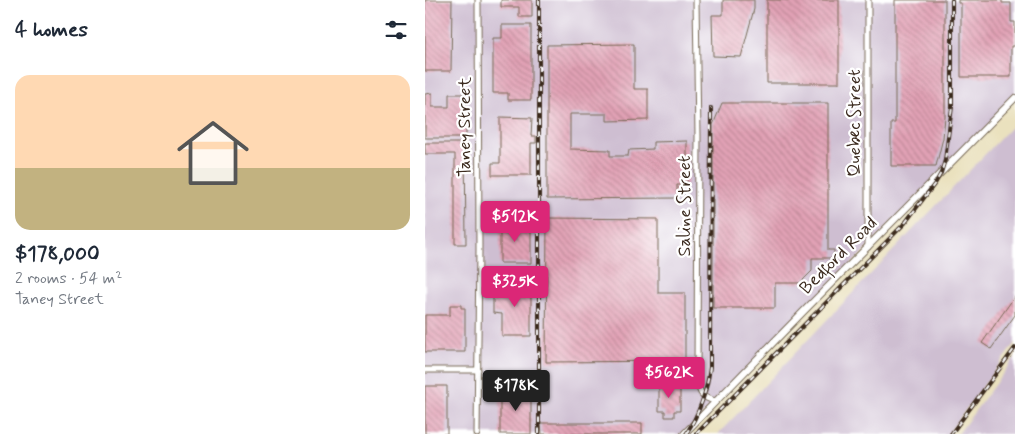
<!DOCTYPE html>
<html lang="en">
<head>
<meta charset="utf-8">
<style>
  :root { --surface:#fff; --page:#f6f6f7; --text:#1f2937; --muted:#747a83; --line:#e0e1e3; --accent:#db2777 }
  body { margin:0; font-family:Mynerve,sans-serif; background:var(--page); color:var(--text); height:100vh; display:flex; flex-direction:column; font-size:19px; white-space:nowrap }
  * { box-sizing:border-box; margin:0 }
  p { font-size:16px; color:var(--muted) }
  .icon { flex:none; width:28px; height:28px; fill:none; stroke:currentColor; stroke-width:2; stroke-linecap:round; stroke-linejoin:round }
  .map { position:relative; flex:1; overflow:hidden }
  .details { display:flex; flex-direction:column; background:var(--surface); width:425px }
  .details>* { flex:none }
  .price { position:absolute; translate:-50% -42px; padding:0 11px; border-radius:5px; background:var(--accent); color:#fff; font-size:16px; line-height:32px; filter:drop-shadow(0 1px 2px #0008) }
  .price::after { content:''; position:absolute; left:50%; top:30px; width:15px; height:11px; margin-left:-8px; background:inherit; clip-path:polygon(0 0,100% 0,50% 100%) }
  .price.active { background:#222; color:#fff }
  ul { padding:0; list-style:none }
  li { display:grid; align-content:center; gap:10px; height:265px; padding:0 15px }
  li+li { border-top:1px solid var(--line) }
  li span { display:grid; place-items:center; height:155px; border-radius:15px; color:#555 }
  li>.icon { margin-inline-start:auto }
  span .icon { width:90px; height:90px; fill:#fffc; stroke-width:1 }
  li b { font-size:21px }
  h2 { display:flex; justify-content:space-between; align-items:center; height:60px; padding:0 15px; font-size:21px }
  main { display:flex; flex:1; min-height:0 }
  .map>svg:first-child { display:block }
  .industrial { fill:#cebed1 }
  .building { fill:url(#building-back-hatch) }
  .lines { fill:none; stroke-linecap:round; stroke-linejoin:round }
  .minor-casing { stroke:#786a56; stroke-width:7 }
  .tertiary-casing { stroke:#786a56; stroke-width:8 }
  .minor { stroke:#fff; stroke-width:5 }
  .tertiary { stroke:#fff; stroke-width:6 }
  .rail-casing { stroke:#3b2a1e; stroke-width:4 }
  .rail { stroke:#fff; stroke-width:2; stroke-dasharray:5.5; stroke-linecap:butt }
  .labels { text-anchor:middle; stroke-width:4.5; stroke-linejoin:round; paint-order:stroke }
  .street-label { font-size:18px; fill:#3b2a1e; stroke:#fff }
</style>
</head>
<body>
<main>
<section class="details">
<h2>4 homes<svg class="icon" aria-label="filters" viewBox="0 0 24 24"><path d="M4 7h16M4 17h16"/><circle cx="9" cy="7" r="2"/><circle cx="15" cy="17" r="2"/></svg></h2>
<ul>
<li><span style="background:linear-gradient(#ffd9b3 60%,#c2b280 0)"><svg class="icon" aria-label="home" viewBox="0 0 24 24"><path d="M3 11l9-7 9 7M6 9v11h12V9"/></svg></span><div><b>$178,000</b><p>2 rooms · 54 m²</p><p>Taney Street</p></div></li>
</ul>
</section>
<div class="map">
<svg width="590" height="434" viewBox="0 0 590 434">
  <defs>
    <pattern id="building-back-hatch" width="6" height="6" patternUnits="userSpaceOnUse" patternTransform="scale(1.25)"><rect width="6" height="6" fill="#e2a2b6"/><path d="M-1 5l2 2M0 0l6 6M5-1l2 2" fill="none" stroke="#b88493"/></pattern>
  </defs>
  <rect width="100%" height="100%" fill="#fff"/>
  <filter id="ink" filterUnits="userSpaceOnUse"><feTurbulence type="fractalNoise" baseFrequency=".02" numOctaves="2"/><feDisplacementMap in="SourceGraphic" scale="10" xChannelSelector="R" yChannelSelector="G"/><feConvolveMatrix kernelMatrix="1 2 1 2 8 2 1 2 1" color-interpolation-filters="sRGB"/></filter>
  <filter id="wash" filterUnits="userSpaceOnUse"><feTurbulence type="fractalNoise" baseFrequency=".0096" numOctaves="4" result="noise"/><feDisplacementMap in="SourceGraphic" scale="20" xChannelSelector="R" yChannelSelector="G"/><feGaussianBlur stdDeviation="1.12" result="paint"/><feColorMatrix in="noise" values="0 0 0 0 0 0 0 0 0 0 0 0 0 0 0 0 0 1.4 0 .05"/><feComposite in="paint" operator="in"/></filter>
  <g filter="url(#wash)">
    <rect width="100%" height="100%" fill="#eae1be"/>
    <!-- industrial -->
    <path class="industrial" d="M 0,0 L 590,0 L 590,99 L 259,434 L 0,434 Z
      M 590,123 L 590,343 L 523,434 L 293,434 Z
      M 590,357 L 590,434 L 533,434 Z"/>
    <g id="blocks">
      <!-- building -->
      <path class="building" d="M 0,0 L 27,0 L 26,71 L 0,71 Z
        M 76,0 L 107,0 L 107,17 L 94,17 L 94,7 L 76,7 Z
        M 298,0 L 329,0 L 329,9 L 316,57 L 288,56 L 287,15 L 298,15 Z
        M 342,0 L 414,0 L 414,83 L 342,83 Z
        M 470,0 L 520,0 L 520,117 L 518,138 L 511,166 L 466,166 L 466,123 L 470,123 Z
        M 533,0 L 577,0 L 577,3 L 586,3 L 586,22 L 590,22 L 590,46 L 586,46 L 586,77 L 536,77 L 536,3 L 533,3 Z
        M 77,25 L 106,25 L 106,100 L 83,100 L 83,93 L 68,93 L 68,38 L 77,38 Z
        M 209,44 L 209,89 L 223,89 L 223,120 L 182,121 L 182,114 L 145,114 L 145,149 L 185,150 L 185,156 L 203,156 L 204,150 L 228,149 L 228,142 L 262,141 L 262,185 L 252,185 L 252,198 L 122,199 L 122,45 Z
        M 7,93 L 7,107 L 24,107 L 24,94 L 41,94 L 41,138 L 0,138 L 0,94 Z
        M 297,103 L 403,103 L 403,250 L 409,250 L 409,258 L 387,258 L 387,271 L 375,283 L 350,283 L 350,308 L 288,308 L 288,125 Z
        M 75,117 L 107,118 L 106,136 L 111,136 L 111,143 L 106,143 L 106,175 L 67,175 L 67,163 L 75,163 Z
        M 0,143 L 40,143 L 41,244 L 30,244 L 30,154 L 0,154 Z
        M 122,218 L 233,219 L 233,293 L 260,293 L 260,361 L 121,362 Z
        M 75,223 L 106,223 L 106,263 L 75,263 Z
        M 106,280 L 106,336 L 77,336 L 77,314 L 68,313 L 68,293 L 77,293 L 77,281 Z
        M 590,296 L 590,315 L 566,349 L 557,343 Z
        M 25,305 L 36,305 L 36,308 L 40,308 L 40,352 L 0,352 L 0,315 L 25,315 Z
        M 234,385 L 255,385 L 255,411 L 249,411 L 249,417 L 240,417 L 240,411 L 234,411 Z
        M 0,386 L 22,386 L 22,434 L 0,434 Z
        M 81,388 L 106,388 L 106,434 L 75,434 L 75,397 L 81,397 Z
        M 116,423 L 217,423 L 217,434 L 117,434 Z"/>
    </g>
  </g>
  <g filter="url(#ink)">
    <use href="#blocks" fill-opacity="0" stroke="#786a56" stroke-width="1"/>
    <g class="lines">
      <defs>
        <path id="minor" d="M 271,0 L 273,136 L 272,374 C 274,389 273,398 291,401
          M 443,247 L 443,0
          M 0,370 L 53,370
          M 52,434 L 54,250 L 53,0"/>
        <path id="tertiary" d="M 259,434 L 378,312 L 590,98"/>
      </defs>
      <!-- minor casing -->
      <use href="#minor" class="minor-casing"/>
      <!-- tertiary casing -->
      <use href="#tertiary" class="tertiary-casing"/>
      <!-- minor -->
      <use href="#minor" class="minor"/>
      <!-- tertiary -->
      <use href="#tertiary" class="tertiary"/>
      <defs>
        <path id="rail" d="M 114,434 L 114,0
          M 261,434 C 274,414 282,391 285,367 L 286,108
          M 271,434 L 480,223 L 511,182 L 516,173 L 520,160 L 527,107 L 527,0
          M 526,434 L 590,348"/>
      </defs>
      <!-- rail casing -->
      <use href="#rail" class="rail-casing"/>
      <!-- rail -->
      <use href="#rail" class="rail"/>
    </g>
  </g>
  <g class="labels">
    <!-- street labels -->
    <g class="street-label">
      <text transform="translate(429 123) rotate(-90)" y="6">Quebec Street</text>
      <text transform="translate(39 127) rotate(-90)" y="6">Taney Street</text>
      <text transform="translate(259 206) rotate(-90)" y="6">Saline Street</text>
      <text transform="translate(413 255) rotate(-45)" y="6">Bedford Road</text>
    </g>
  </g>
</svg>
<b class="price" style="left:90px;top:243px">$512K</b>
<b class="price" style="left:90px;top:308px">$325K</b>
<b class="price" style="left:244px;top:399px">$562K</b>
<b class="price active" style="left:91px;top:412px">$178K</b>
</div>
</main>
</body>
</html>
